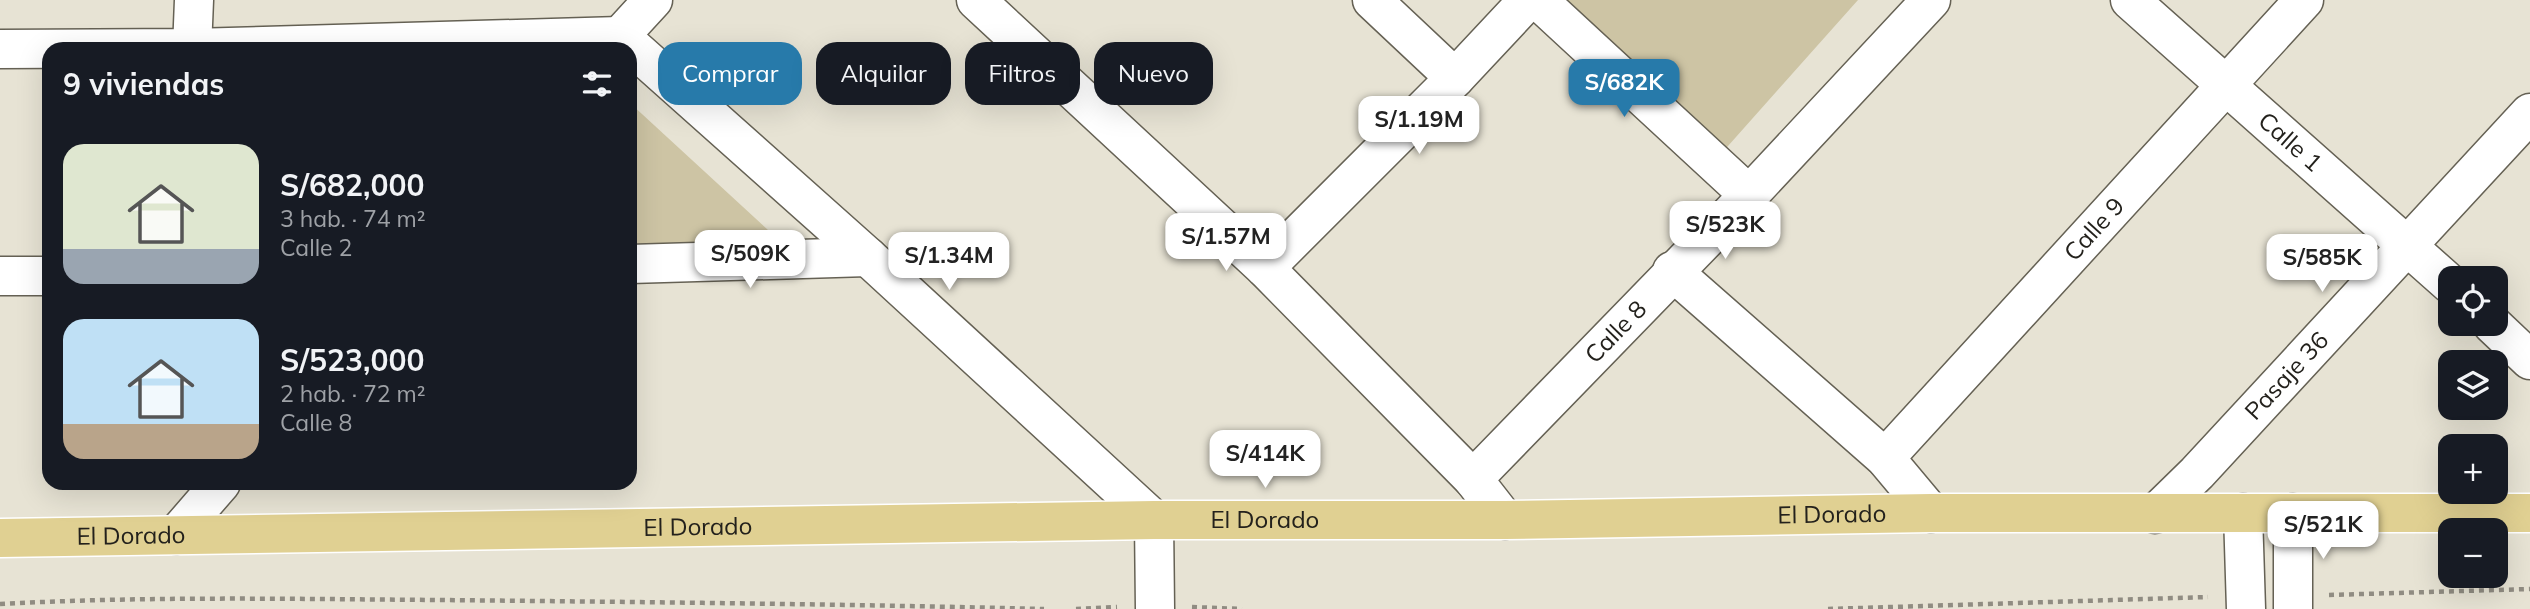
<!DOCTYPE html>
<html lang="es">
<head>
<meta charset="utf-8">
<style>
  :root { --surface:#171b24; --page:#242831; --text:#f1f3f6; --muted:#9ea1a6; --accent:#277aaa }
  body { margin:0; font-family:Mulish,sans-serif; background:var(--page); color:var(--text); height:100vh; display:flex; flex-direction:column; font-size:26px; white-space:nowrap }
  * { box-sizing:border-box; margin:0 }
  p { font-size:23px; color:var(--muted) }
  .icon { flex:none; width:38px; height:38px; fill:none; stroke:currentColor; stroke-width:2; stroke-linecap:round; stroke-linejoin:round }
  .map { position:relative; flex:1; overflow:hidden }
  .drawer { position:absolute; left:42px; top:42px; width:595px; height:448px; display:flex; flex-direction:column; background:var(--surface); border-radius:21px; box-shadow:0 7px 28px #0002 }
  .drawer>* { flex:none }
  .banner { position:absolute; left:658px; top:42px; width:665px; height:63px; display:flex; gap:14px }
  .buttons { position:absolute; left:2438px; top:266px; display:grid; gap:14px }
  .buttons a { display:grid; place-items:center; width:70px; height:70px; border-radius:14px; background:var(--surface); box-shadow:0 7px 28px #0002; font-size:35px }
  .price { position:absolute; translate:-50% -60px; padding:0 16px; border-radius:14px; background:#fff; color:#222; font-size:23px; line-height:46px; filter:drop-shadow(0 2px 4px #0008) }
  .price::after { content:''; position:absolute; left:50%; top:42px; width:21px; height:16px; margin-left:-10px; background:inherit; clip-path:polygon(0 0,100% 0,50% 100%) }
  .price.active { background:var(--accent); color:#fff }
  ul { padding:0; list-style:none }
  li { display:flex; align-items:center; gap:21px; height:175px; padding:0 21px }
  li span { display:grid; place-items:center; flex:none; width:196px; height:140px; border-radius:21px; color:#555 }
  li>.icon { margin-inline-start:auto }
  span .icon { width:84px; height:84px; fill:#fffc; stroke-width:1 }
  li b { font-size:30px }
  h2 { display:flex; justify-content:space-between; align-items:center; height:84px; padding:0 21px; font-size:30px }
  .chip { padding:0 24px; border-radius:21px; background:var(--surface); box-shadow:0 7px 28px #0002; font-size:24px; line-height:63px }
  .chip.active { background:var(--accent); color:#fff }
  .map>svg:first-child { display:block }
  .green { fill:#cdc4a4 }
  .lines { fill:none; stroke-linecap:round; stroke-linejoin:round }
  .minor-casing { stroke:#656154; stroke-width:41 }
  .major-casing { stroke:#fff; stroke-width:41 }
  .path { stroke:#908c82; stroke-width:4.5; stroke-dasharray:5 5; stroke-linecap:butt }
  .minor { stroke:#fff; stroke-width:38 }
  .major { stroke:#e0d092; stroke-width:38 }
  .labels { text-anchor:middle; stroke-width:5; stroke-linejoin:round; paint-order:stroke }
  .street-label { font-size:24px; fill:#23211c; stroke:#fff }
</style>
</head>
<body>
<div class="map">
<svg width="2530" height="609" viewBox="0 0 2530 609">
  <rect width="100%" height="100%" fill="#e7e3d4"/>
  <!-- green -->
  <path class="green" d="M 1549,0 L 1858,0 L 1720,155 Z
    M 630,103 L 792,252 L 630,250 Z"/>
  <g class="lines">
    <defs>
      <g id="minor">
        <path d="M 976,0 L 1265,268 L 1473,479 L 1505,520"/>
        <path d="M 1372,0 L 1455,78"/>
        <path d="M 1538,0 L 1749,195"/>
        <path id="s1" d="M 2130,0 L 2450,284"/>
        <path d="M 0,49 L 192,48 L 620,36 L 868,257 L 1154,520 L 1155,609"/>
        <path d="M 192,49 L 194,0"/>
        <path d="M 608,49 L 653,0"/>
        <path d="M 630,264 L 868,257"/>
        <path d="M 1265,268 L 1455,78 L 1528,0"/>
        <path d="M 1672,271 L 1885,458 L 1931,513"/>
        <path d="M 0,276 L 49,276"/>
        <path d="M 2492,324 L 2530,360"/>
        <path id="s2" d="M 1885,458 L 2304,0"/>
        <path id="s3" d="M 1473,479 L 1749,195 L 1931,0"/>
        <path d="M 2243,513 L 2246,609"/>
        <path id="s4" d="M 2155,514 L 2197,473 L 2530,113"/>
        <path d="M 176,535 L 221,483"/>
        <path d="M 2293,609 L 2293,513"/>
      </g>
      <g id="major">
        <path id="s5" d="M 0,538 L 1154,520 L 1505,520 L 1931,513 L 2530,513"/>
      </g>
    </defs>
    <!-- minor casing -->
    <use href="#minor" class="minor-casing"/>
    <!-- major casing -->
    <use href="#major" class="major-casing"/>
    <!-- path -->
    <path class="path" d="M 2329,595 L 2530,589
      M 0,604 C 147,596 293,599 440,600 C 641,602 842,604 1044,609
      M 1192,607 L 1242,609
      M 1076,609 L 1117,607
      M 1828,609 L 2208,597"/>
    <!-- minor -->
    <use href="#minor" class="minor"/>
    <!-- major -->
    <use href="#major" class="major"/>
  </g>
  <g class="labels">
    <!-- street labels -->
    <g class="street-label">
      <text dy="8" stroke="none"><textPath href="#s1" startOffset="214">Calle 1</textPath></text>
      <text dy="8" stroke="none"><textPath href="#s2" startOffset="310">Calle 9</textPath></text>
      <text dy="8" stroke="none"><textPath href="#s3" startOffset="205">Calle 8</textPath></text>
      <text dy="8" stroke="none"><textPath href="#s4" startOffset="191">Pasaje 36</textPath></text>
      <text dy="8" stroke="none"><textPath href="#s5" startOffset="1832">El Dorado</textPath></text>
      <text dy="8" stroke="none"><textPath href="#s5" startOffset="1265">El Dorado</textPath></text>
      <text dy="8" stroke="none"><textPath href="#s5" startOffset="698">El Dorado</textPath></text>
      <text dy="8" stroke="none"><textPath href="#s5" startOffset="131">El Dorado</textPath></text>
    </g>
  </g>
</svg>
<div class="buttons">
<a><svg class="icon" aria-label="locate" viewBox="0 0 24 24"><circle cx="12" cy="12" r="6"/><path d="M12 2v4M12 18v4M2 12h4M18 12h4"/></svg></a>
<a><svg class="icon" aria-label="layers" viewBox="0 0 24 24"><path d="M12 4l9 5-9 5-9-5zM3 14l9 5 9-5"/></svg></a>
<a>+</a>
<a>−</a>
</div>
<b class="price active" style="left:1624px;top:119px">S/682K</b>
<b class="price" style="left:1419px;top:156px">S/1.19M</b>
<b class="price" style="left:1725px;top:261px">S/523K</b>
<b class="price" style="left:1226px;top:273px">S/1.57M</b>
<b class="price" style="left:750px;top:290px">S/509K</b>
<b class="price" style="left:949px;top:292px">S/1.34M</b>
<b class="price" style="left:2322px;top:294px">S/585K</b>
<b class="price" style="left:1265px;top:490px">S/414K</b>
<b class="price" style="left:2323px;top:561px">S/521K</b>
<div class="banner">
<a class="chip active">Comprar</a>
<a class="chip">Alquilar</a>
<a class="chip">Filtros</a>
<a class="chip">Nuevo</a>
</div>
<section class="drawer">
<h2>9 viviendas<svg class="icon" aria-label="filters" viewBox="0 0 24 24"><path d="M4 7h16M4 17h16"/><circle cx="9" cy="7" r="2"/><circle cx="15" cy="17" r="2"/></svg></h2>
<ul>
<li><span style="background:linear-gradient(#dfe7d0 75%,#9aa5b1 0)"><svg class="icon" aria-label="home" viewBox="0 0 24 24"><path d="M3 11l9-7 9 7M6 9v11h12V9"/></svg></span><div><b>S/682,000</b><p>3 hab. · 74 m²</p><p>Calle 2</p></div></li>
<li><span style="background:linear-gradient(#bfe0f5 75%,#b9a48a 0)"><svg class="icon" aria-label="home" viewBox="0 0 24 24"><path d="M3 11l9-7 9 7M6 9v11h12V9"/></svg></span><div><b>S/523,000</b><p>2 hab. · 72 m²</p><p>Calle 8</p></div></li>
</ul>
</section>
</div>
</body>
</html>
